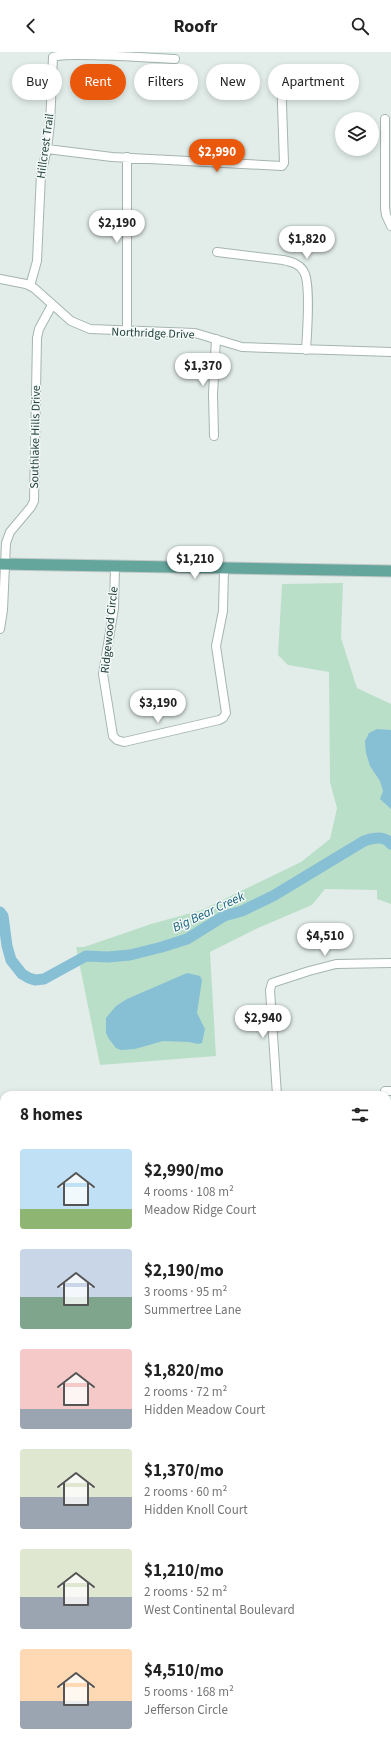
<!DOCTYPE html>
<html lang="en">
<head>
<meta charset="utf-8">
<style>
  :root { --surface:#fff; --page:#f6f6f6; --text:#222; --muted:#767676; --accent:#ea580c }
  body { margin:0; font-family:"Source Sans 3",sans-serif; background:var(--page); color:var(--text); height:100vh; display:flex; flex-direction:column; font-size:15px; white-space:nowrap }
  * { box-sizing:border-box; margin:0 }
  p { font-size:13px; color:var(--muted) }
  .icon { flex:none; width:22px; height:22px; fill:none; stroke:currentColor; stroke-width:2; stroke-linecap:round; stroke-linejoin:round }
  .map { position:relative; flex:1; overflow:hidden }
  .panel { position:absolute; left:0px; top:1039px; width:391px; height:656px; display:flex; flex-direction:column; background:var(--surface); border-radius:12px 12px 0 0; box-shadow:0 2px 6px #0003 }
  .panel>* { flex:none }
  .top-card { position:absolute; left:12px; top:12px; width:367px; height:36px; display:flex; gap:8px }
  .controls { position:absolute; left:335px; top:60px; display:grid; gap:8px }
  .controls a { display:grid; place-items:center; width:44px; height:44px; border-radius:50%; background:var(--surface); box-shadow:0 2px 6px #0003; font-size:20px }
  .price { position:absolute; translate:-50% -34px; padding:0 9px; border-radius:14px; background:#fff; color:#222; font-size:13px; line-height:26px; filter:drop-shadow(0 1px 2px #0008) }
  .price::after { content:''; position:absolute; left:50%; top:24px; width:12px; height:9px; margin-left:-6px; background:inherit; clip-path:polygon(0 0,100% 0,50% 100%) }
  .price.active { background:var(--accent); color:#fff }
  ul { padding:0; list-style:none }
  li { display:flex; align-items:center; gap:12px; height:100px; padding:0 20px }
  li span { display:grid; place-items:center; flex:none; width:112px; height:80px; border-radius:4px; color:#555 }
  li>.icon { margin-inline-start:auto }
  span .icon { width:48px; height:48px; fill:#fffc; stroke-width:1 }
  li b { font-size:17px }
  h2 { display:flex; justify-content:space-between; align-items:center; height:48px; padding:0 20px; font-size:17px }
  .tag { padding:0 14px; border-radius:18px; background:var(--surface); box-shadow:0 2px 6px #0003; font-size:14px; line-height:36px }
  .tag.active { background:var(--accent); color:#fff }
  header { display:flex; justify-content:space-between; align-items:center; height:52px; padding:0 20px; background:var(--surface); font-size:18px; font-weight:700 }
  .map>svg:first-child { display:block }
  .green { fill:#badfc8 }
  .water { fill:#87bfd5 }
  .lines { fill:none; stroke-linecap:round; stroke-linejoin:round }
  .river { stroke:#87bfd5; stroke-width:11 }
  .minor-casing { stroke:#a4b5b1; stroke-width:10 }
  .major-casing { stroke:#c1c9c8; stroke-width:13 }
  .minor { stroke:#fff; stroke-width:8 }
  .major { stroke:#64a59c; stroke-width:11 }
  .labels { text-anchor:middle; stroke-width:3; stroke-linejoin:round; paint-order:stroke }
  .street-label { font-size:12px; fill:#213f3b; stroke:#f3f9f7 }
  .water-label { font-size:13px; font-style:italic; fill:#17617f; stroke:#f3f9f7 }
</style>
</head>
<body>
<header><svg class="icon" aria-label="back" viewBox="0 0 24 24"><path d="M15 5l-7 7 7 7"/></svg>Roofr<svg class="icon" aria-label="search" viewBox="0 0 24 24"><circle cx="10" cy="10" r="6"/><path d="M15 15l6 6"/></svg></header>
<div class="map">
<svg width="391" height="1695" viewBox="0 0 391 1695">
  <rect width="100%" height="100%" fill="#e2ede9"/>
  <!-- green -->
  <path class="green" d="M 343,531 L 341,586 L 357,636 L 391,652 L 391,852 L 377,847 L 377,838 L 325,837 L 312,853 L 258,876 L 210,900 L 216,1004 L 100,1013 L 76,895 L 84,895 L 151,872 L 202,858 L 301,810 L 330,787 L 337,756 L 330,730 L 329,620 L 288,613 L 278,603 L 282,532 Z"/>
  <!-- water -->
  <path class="water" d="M 377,677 L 391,678 L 391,757 L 380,747 L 383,739 L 380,729 L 370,714 L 366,701 L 365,689 L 369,681 Z
    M 187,921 L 200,924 L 202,928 L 197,961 L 205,977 L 202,991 L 198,992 L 189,990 L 163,989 L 135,997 L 121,998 L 116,996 L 109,987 L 106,981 L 106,966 L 116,954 L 127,947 Z"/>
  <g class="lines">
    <!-- river -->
    <path class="river" d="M 0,860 L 3,864 L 7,894 L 11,908 L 22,922 L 29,926 L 35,928 L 44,927 L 86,904 L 108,905 L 130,903 L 162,895 L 187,887 L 224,864 L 242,859 L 273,844 L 364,789 C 373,786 384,783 391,792"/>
    <defs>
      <path id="minor" d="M 385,67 L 385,156 L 386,163 L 391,174
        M 47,97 L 112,105 L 282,114 L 284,111 L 281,22
        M 217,200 L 283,208 C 292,210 300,212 304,220 C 311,232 307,282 306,298
        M 0,227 L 26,232 L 34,236 L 71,269 L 90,277 L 195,281 L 242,295 L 391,300
        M 30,234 L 37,209 L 41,122 L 47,97 L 50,72 L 53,5 C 64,0 156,6 175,7
        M 127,279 L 127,105
        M 214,384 L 213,342 L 216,287
        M 115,515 L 114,556 L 103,622 L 113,684 L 117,688 L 124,690 L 219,668 L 223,666 L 226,661 L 216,594 L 223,559 L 224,517
        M 0,577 L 3,558 L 6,491 L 10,480 L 31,455 L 34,449 L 37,286 L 39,277 L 52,253
        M 385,1039 L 391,1039
        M 277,1043 L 270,938 L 272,931 L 309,919 L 336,912 L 391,911
        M 387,1129 L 391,1130
        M 387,1224 L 391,1224
        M 387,1319 L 391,1320
        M 387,1482 L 391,1482
        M 0,1681 L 4,1680
        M 26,1691 L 28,1695
        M 35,1695 L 37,1691
        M 150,1695 L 150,1691
        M 327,1695 L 328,1691"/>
      <path id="major" d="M 0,512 L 391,519"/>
    </defs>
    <!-- minor casing -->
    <use href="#minor" class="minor-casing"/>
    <!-- major casing -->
    <use href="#major" class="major-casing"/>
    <!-- minor -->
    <use href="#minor" class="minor"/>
    <!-- major -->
    <use href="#major" class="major"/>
  </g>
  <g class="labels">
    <!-- street labels -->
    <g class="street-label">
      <text transform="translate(45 94) rotate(-82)" y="4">Hillcrest Trail</text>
      <text transform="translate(153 281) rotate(2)" y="4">Northridge Drive</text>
      <text transform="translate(35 385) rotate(-89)" y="4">Southlake Hills Drive</text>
      <text transform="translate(109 578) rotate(-84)" y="4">Ridgewood Circle</text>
    </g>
    <!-- water labels -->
    <g class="water-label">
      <text transform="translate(208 859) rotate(-25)" y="5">Big Bear Creek</text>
    </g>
  </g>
</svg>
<div class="controls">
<a><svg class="icon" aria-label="layers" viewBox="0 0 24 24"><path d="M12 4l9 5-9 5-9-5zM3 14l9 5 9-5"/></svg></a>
</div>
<b class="price active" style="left:217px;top:121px">$2,990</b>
<b class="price" style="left:117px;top:192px">$2,190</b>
<b class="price" style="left:307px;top:208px">$1,820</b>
<b class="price" style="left:203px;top:335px">$1,370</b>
<b class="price" style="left:195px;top:528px">$1,210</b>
<b class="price" style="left:158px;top:672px">$3,190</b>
<b class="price" style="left:325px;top:905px">$4,510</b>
<b class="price" style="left:263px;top:987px">$2,940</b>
<div class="top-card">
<a class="tag">Buy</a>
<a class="tag active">Rent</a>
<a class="tag">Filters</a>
<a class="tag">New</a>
<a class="tag">Apartment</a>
</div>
<section class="panel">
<h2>8 homes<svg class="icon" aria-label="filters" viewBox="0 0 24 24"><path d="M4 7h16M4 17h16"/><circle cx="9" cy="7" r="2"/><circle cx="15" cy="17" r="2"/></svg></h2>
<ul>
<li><span style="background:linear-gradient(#bfe0f5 75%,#8fb573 0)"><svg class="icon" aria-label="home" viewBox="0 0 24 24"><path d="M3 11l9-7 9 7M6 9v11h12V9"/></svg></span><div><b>$2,990/mo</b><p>4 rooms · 108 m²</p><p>Meadow Ridge Court</p></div></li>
<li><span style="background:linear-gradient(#c9d6e8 60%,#7fa58c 0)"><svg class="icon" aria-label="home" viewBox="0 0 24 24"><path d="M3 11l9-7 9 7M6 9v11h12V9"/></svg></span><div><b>$2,190/mo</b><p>3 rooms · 95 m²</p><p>Summertree Lane</p></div></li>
<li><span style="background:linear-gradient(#f6c9c9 75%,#9aa5b1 0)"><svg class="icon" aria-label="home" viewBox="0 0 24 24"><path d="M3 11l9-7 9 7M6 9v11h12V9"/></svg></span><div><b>$1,820/mo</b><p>2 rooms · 72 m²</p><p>Hidden Meadow Court</p></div></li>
<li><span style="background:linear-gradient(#dfe7d0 60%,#9aa5b1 0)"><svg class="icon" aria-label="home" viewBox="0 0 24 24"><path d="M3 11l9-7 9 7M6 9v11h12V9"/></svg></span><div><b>$1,370/mo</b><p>2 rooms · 60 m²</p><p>Hidden Knoll Court</p></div></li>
<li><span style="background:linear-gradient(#dfe7d0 60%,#9aa5b1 0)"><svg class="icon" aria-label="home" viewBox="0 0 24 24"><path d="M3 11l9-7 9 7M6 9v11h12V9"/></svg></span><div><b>$1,210/mo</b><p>2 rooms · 52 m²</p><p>West Continental Boulevard</p></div></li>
<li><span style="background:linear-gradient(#ffd9b3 65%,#9aa5b1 0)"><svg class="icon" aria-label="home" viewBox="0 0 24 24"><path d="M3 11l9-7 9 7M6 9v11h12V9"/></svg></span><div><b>$4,510/mo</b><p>5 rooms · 168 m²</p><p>Jefferson Circle</p></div></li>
</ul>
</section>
</div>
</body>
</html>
